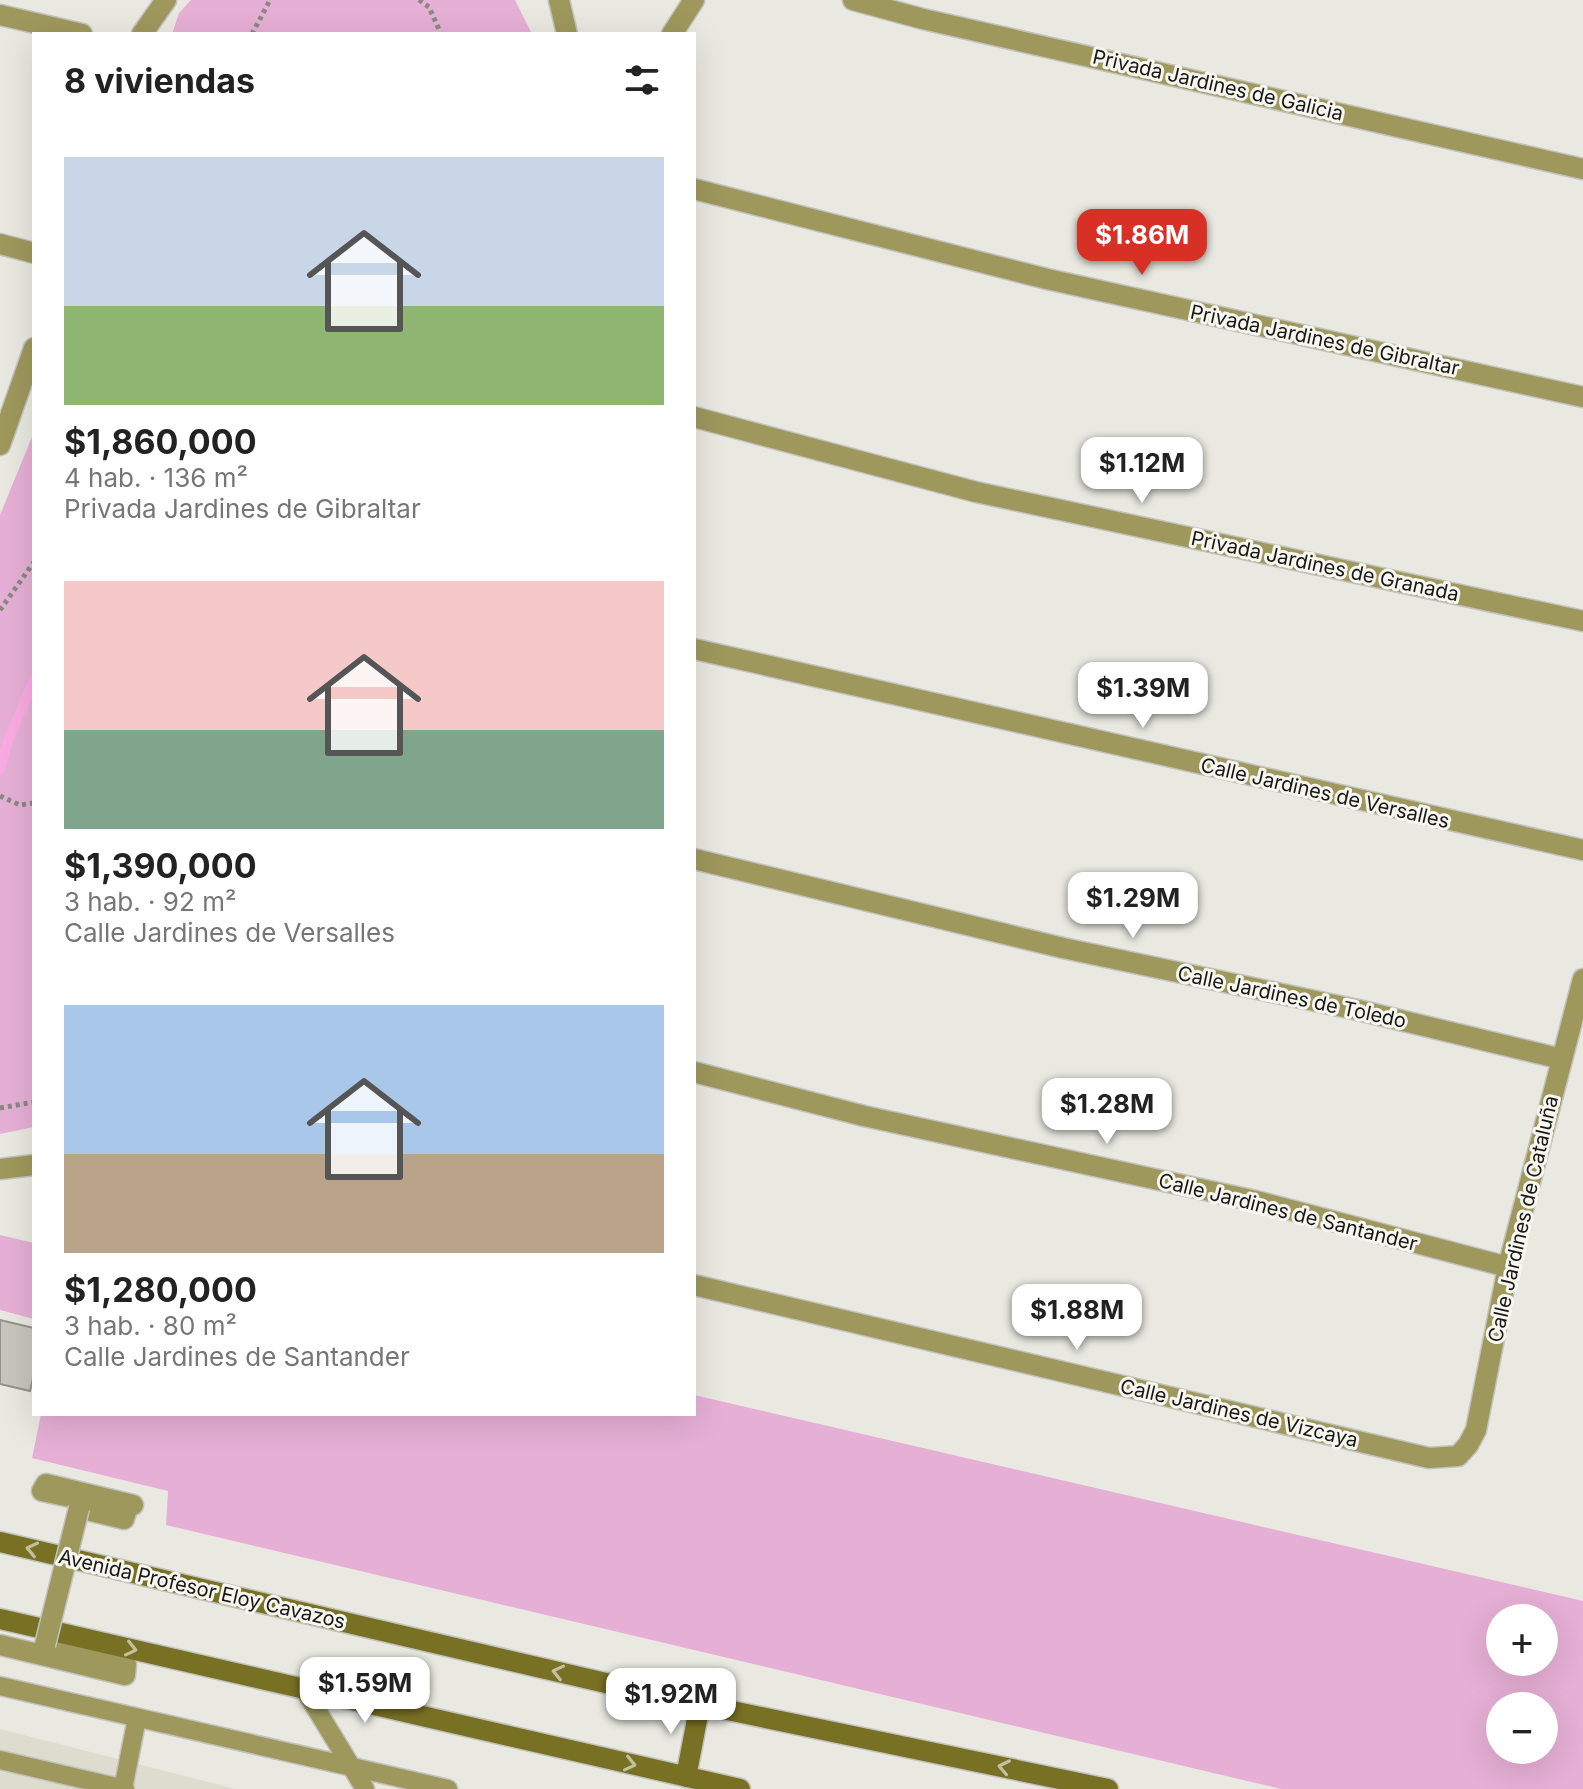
<!DOCTYPE html>
<html lang="es">
<head>
<meta charset="utf-8">
<style>
  :root { --surface:#fff; --page:#f2f2f2; --text:#222; --muted:#767676; --accent:#d93025 }
  body { margin:0; font-family:Inter,sans-serif; background:var(--page); color:var(--text); height:100vh; display:flex; flex-direction:column; font-size:30px; white-space:nowrap }
  * { box-sizing:border-box; margin:0 }
  p { font-size:26px; color:var(--muted) }
  .icon { flex:none; width:44px; height:44px; fill:none; stroke:currentColor; stroke-width:2; stroke-linecap:round; stroke-linejoin:round }
  .map { position:relative; flex:1; overflow:hidden }
  .drawer { position:absolute; left:32px; top:32px; width:664px; height:1384px; display:flex; flex-direction:column; background:var(--surface); border-radius:0px; box-shadow:0 8px 32px #0002 }
  .drawer>* { flex:none }
  .buttons { position:absolute; left:1486px; top:1604px; display:grid; gap:16px }
  .buttons a { display:grid; place-items:center; width:72px; height:72px; border-radius:50%; background:var(--surface); box-shadow:0 8px 32px #0002; font-size:40px }
  .price { position:absolute; translate:-50% -68px; padding:0 18px; border-radius:16px; background:#fff; color:#222; font-size:26px; line-height:52px; filter:drop-shadow(0 2px 4px #0008) }
  .price::after { content:''; position:absolute; left:50%; top:48px; width:24px; height:18px; margin-left:-12px; background:inherit; clip-path:polygon(0 0,100% 0,50% 100%) }
  .price.current { background:var(--accent); color:#fff }
  ul { padding:0; list-style:none }
  li { display:grid; align-content:center; gap:16px; height:424px; padding:0 32px }
  li span { display:grid; place-items:center; height:248px; border-radius:0px; color:#555 }
  li>.icon { margin-inline-start:auto }
  span .icon { width:144px; height:144px; fill:#fffc; stroke-width:1 }
  li b { font-size:34px }
  h2 { display:flex; justify-content:space-between; align-items:center; height:96px; padding:0 32px; font-size:34px }
  .map>svg:first-child { display:block }
  .built { fill:#dddcce }
  .green { fill:#e6afd5; fill-rule:evenodd }
  .lines { fill:none; stroke-linecap:round; stroke-linejoin:round }
  .stream { stroke:#faaae3; stroke-width:10 }
  .building { fill:#c6c6bf; stroke:#93928c; stroke-width:2 }
  .service-casing { stroke:#c3c3bd; stroke-width:21 }
  .pedestrian-casing { stroke:#c3c3bd; stroke-width:23 }
  .minor-casing { stroke:#c3c3bd; stroke-width:23 }
  .secondary-casing { stroke:#c3c3bd; stroke-width:23 }
  .path { stroke:#898984; stroke-width:5; stroke-dasharray:4 4; stroke-linecap:butt }
  .service { stroke:#9e985d; stroke-width:18 }
  .pedestrian { stroke:#9e985d; stroke-width:20 }
  .minor { stroke:#9e985d; stroke-width:20 }
  .secondary { stroke:#787023; stroke-width:20 }
  .pedestrian-bridge-casing { stroke:#c3c3bd; stroke-width:23; stroke-linecap:butt }
  .pedestrian-bridge { stroke:#9e985d; stroke-width:20 }
  .oneway { stroke:#c4c09e }
  .labels { text-anchor:middle; stroke-width:6; stroke-linejoin:round; paint-order:stroke }
  .street-label { font-size:20px; fill:#181815; stroke:#f7f6f0 }
</style>
</head>
<body>
<div class="map">
<svg width="1583" height="1789" viewBox="0 0 1583 1789">
  <rect width="100%" height="100%" fill="#e9e9e2"/>
  <!-- built -->
  <path class="built" d="M 0,1729 L 236,1789 L 0,1789 Z"/>
  <!-- green -->
  <path class="green" d="M 191,0 L 515,0 L 532,34 L 172,34 L 179,13 Z
    M 34,432 L 34,1127 L 0,1134 L 0,515 Z
    M 0,1235 L 34,1243 L 34,1319 L 0,1310 Z
    M 694,1395 L 1583,1601 L 1583,1789 L 1281,1789 L 166,1525 L 168,1491 L 32,1458 L 41,1414 L 694,1414 ZM 1544,1618 L 1544,1662 L 1500,1662 L 1500,1618 ZM 1544,1706 L 1544,1750 L 1500,1750 L 1500,1706 Z"/>
  <g class="lines">
    <!-- stream -->
    <path class="stream" d="M 0,769 L 8,741 L 34,680"/>
  </g>
  <!-- building -->
  <path class="building" d="M 0,1320 L 34,1328 L 34,1374 L 30,1391 L 0,1384 Z"/>
  <g class="lines">
    <defs>
      <path id="service" d="M 0,1686 L 448,1789
        M 304,1689 L 365,1789
        M 0,1760 L 125,1789
        M 123,1789 L 137,1718"/>
      <path id="pedestrian" d="M 79,1508 L 124,1519 L 127,1509 L 42,1491 L 46,1484 L 133,1505
        M 0,1645 L 125,1675 L 126,1664 L 45,1645"/>
      <path id="minor" d="M 559,0 L 567,34
        M 853,0 L 923,19 L 1583,169
        M 0,15 L 82,34
        M 142,34 L 166,0
        M 672,34 L 694,0
        M 694,189 L 1047,279 L 1583,397
        M 0,244 L 34,253
        M 694,417 L 976,492 L 1583,621
        M 0,445 L 34,348
        M 694,649 L 1583,850
        M 694,859 L 1063,948 L 1358,1010 L 1562,1059
        M 694,1072 L 864,1116 L 1256,1201 L 1508,1267
        M 0,1169 L 34,1165
        M 694,1285 L 1429,1458 L 1458,1456 L 1468,1445 L 1476,1430 L 1508,1267 L 1583,979"/>
      <path id="secondary" d="M 0,1542 L 679,1700 L 1108,1789
        M 0,1619 L 740,1789
        M 686,1777 L 700,1704"/>
    </defs>
    <!-- service casing -->
    <use href="#service" class="service-casing"/>
    <!-- pedestrian casing -->
    <use href="#pedestrian" class="pedestrian-casing"/>
    <!-- minor casing -->
    <use href="#minor" class="minor-casing"/>
    <!-- secondary casing -->
    <use href="#secondary" class="secondary-casing"/>
    <!-- path -->
    <path class="path" d="M 419,0 L 429,7 L 441,34
      M 252,34 L 270,0
      M 0,610 L 34,562
      M 0,796 L 20,805 L 34,803
      M 0,1108 L 34,1102"/>
    <!-- service -->
    <use href="#service" class="service"/>
    <!-- pedestrian -->
    <use href="#pedestrian" class="pedestrian"/>
    <!-- minor -->
    <use href="#minor" class="minor"/>
    <!-- secondary -->
    <use href="#secondary" class="secondary"/>
    <defs>
      <path id="pedestrian-bridge" d="M 45,1645 L 79,1508"/>
    </defs>
    <!-- pedestrian-bridge casing -->
    <use href="#pedestrian-bridge" class="pedestrian-bridge-casing"/>
    <!-- pedestrian-bridge -->
    <use href="#pedestrian-bridge" class="pedestrian-bridge"/>
  </g>
  <!-- one-way arrows -->
  <defs><path id="oneway-chevron" d="M-2-3.5L2.5 0L-2 3.5" fill="none" stroke-width="1.6" stroke-linecap="round" stroke-linejoin="round" transform="scale(2)"/></defs>
  <g class="oneway">
    <use href="#oneway-chevron" transform="translate(32 1549) rotate(-167)"/>
    <use href="#oneway-chevron" transform="translate(131 1649) rotate(13)"/>
    <use href="#oneway-chevron" transform="translate(558 1672) rotate(-167)"/>
    <use href="#oneway-chevron" transform="translate(630 1764) rotate(13)"/>
    <use href="#oneway-chevron" transform="translate(1004 1767) rotate(-168)"/>
  </g>
  <g class="labels">
    <!-- street labels -->
    <g class="street-label">
      <text transform="translate(1218 85) rotate(13)" y="7">Privada Jardines de Galicia</text>
      <text transform="translate(1325 340) rotate(12)" y="7">Privada Jardines de Gibraltar</text>
      <text transform="translate(1325 566) rotate(12)" y="7">Privada Jardines de Granada</text>
      <text transform="translate(1325 793) rotate(13)" y="7">Calle Jardines de Versalles</text>
      <text transform="translate(1292 997) rotate(12)" y="7">Calle Jardines de Toledo</text>
      <text transform="translate(1288 1212) rotate(14)" y="7">Calle Jardines de Santander</text>
      <text transform="translate(1523 1219) rotate(-77)" y="7">Calle Jardines de Cataluña</text>
      <text transform="translate(1239 1413) rotate(13)" y="7">Calle Jardines de Vizcaya</text>
      <text transform="translate(202 1589) rotate(13)" y="7">Avenida Profesor Eloy Cavazos</text>
    </g>
  </g>
</svg>
<div class="buttons">
<a>+</a>
<a>−</a>
</div>
<b class="price current" style="left:1142px;top:277px">$1.86M</b>
<b class="price" style="left:1142px;top:505px">$1.12M</b>
<b class="price" style="left:1143px;top:730px">$1.39M</b>
<b class="price" style="left:1133px;top:940px">$1.29M</b>
<b class="price" style="left:1107px;top:1146px">$1.28M</b>
<b class="price" style="left:1077px;top:1352px">$1.88M</b>
<b class="price" style="left:365px;top:1725px">$1.59M</b>
<b class="price" style="left:671px;top:1736px">$1.92M</b>
<section class="drawer">
<h2>8 viviendas<svg class="icon" aria-label="filters" viewBox="0 0 24 24"><path d="M4 7h16M4 17h16"/><circle cx="9" cy="7" r="2"/><circle cx="15" cy="17" r="2"/></svg></h2>
<ul>
<li><span style="background:linear-gradient(#c9d6e8 60%,#8fb573 0)"><svg class="icon" aria-label="home" viewBox="0 0 24 24"><path d="M3 11l9-7 9 7M6 9v11h12V9"/></svg></span><div><b>$1,860,000</b><p>4 hab. · 136 m²</p><p>Privada Jardines de Gibraltar</p></div></li>
<li><span style="background:linear-gradient(#f6c9c9 60%,#7fa58c 0)"><svg class="icon" aria-label="home" viewBox="0 0 24 24"><path d="M3 11l9-7 9 7M6 9v11h12V9"/></svg></span><div><b>$1,390,000</b><p>3 hab. · 92 m²</p><p>Calle Jardines de Versalles</p></div></li>
<li><span style="background:linear-gradient(#a9c7e8 60%,#b9a48a 0)"><svg class="icon" aria-label="home" viewBox="0 0 24 24"><path d="M3 11l9-7 9 7M6 9v11h12V9"/></svg></span><div><b>$1,280,000</b><p>3 hab. · 80 m²</p><p>Calle Jardines de Santander</p></div></li>
</ul>
</section>
</div>
</body>
</html>
